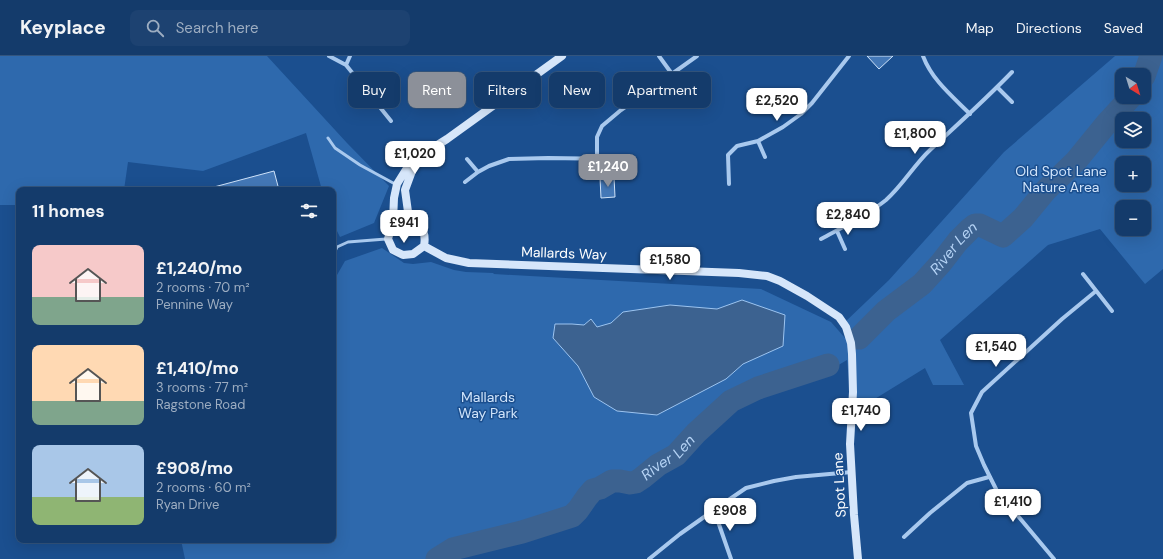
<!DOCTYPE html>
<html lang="en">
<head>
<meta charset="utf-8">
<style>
  :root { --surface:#143b6b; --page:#1d4271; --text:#f1f3f6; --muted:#9dadc1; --line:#33557e; --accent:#8c9099 }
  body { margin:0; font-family:"DM Sans",sans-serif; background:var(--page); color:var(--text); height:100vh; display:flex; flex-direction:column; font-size:15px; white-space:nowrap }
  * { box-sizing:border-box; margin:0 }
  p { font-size:13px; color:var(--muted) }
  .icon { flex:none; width:22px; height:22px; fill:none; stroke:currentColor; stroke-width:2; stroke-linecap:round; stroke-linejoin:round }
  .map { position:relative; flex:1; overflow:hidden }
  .drawer { position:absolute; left:16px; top:131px; width:320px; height:356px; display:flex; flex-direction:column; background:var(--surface); border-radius:8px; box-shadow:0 4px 16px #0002,0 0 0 1px var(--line) }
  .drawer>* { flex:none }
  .guide { position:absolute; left:348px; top:16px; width:380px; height:36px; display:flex; gap:8px }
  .needle { width:26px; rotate:142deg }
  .tools { position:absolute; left:1115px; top:12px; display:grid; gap:8px }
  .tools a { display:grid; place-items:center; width:36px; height:36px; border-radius:8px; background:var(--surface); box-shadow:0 4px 16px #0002,0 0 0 1px var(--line); font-size:20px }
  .price { position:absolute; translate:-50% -34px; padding:0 9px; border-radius:8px; background:#fff; color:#222; font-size:13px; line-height:26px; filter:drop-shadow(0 1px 2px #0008) }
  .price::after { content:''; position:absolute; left:50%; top:24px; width:12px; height:9px; margin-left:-6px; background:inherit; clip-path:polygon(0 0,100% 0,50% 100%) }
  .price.current { background:var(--accent); color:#fff }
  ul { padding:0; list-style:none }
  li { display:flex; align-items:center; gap:12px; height:100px; padding:0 16px }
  li span { display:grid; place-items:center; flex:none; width:112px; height:80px; border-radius:8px; color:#555 }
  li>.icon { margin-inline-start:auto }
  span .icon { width:48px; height:48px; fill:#fffc; stroke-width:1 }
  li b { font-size:17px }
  h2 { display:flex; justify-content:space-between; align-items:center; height:48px; padding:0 16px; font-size:17px }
  .pill { padding:0 14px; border-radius:8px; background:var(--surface); box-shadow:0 4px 16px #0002,0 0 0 1px var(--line); font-size:14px; line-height:36px }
  .pill.current { background:var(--accent); color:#fff }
  header { display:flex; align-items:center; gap:24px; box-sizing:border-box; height:56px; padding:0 20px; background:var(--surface); border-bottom:1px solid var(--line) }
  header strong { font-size:19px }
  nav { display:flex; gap:22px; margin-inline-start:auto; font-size:14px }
  .search { width:280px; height:36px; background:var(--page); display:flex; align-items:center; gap:10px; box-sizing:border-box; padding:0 14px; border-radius:8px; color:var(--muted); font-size:15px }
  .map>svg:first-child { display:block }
  .green { fill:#2e69ad; fill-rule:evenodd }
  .water { fill:#3c6290; stroke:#9cc4f0 }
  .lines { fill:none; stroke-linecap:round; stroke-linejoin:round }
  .river { stroke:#3c6290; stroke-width:23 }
  .building { fill:#4478b7; stroke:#cfe3fa }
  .lane { stroke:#a9c9ee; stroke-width:3 }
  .street { stroke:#a9c9ee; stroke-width:4 }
  .secondary { stroke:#d6e6fa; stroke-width:8 }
  .labels { text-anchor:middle; stroke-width:3; stroke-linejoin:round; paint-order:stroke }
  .park-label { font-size:14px; fill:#cfe3fa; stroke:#1b4f8f }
  .street-label { font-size:14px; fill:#fff; stroke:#1b4f8f }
  .water-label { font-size:15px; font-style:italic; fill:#b5d3f5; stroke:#1b4f8f }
</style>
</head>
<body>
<header>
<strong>Keyplace</strong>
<div class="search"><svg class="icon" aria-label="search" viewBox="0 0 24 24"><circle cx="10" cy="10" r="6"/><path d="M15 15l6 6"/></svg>Search here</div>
<nav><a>Map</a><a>Directions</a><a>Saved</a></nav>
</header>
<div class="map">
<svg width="1163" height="503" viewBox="0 0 1163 503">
  <rect width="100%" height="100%" fill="#1b4f8f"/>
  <!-- green -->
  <path class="green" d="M 0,0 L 267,0 L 347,87 L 389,130 L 374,167 L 340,181 L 333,167 L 333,134 L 322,134 L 306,77 L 203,115 L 128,106 L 124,134 L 19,134 L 19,149 L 0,149 Z
    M 1115,0 L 1163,0 L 1163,213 L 1145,228 L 1100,173 L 1048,189 L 940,284 L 964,329 L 933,329 L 925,312 L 852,357 L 847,304 L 830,314 L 776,331 L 757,337 L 746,343 L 728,355 L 689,393 L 646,429 L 625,427 L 610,430 L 598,438 L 573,462 L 455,495 L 440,503 L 185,503 L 181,484 L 333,484 L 333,226 L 345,205 L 382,192 L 404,207 L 413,208 L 431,206 L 454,214 L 466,216 L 493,217 L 494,218 L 761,233 L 831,266 L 845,282 L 844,267 L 889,224 L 1004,96 ZM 1122,19 L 1144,19 L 1144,41 L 1122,41 ZM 1122,63 L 1144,63 L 1144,85 L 1122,85 ZM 1122,107 L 1144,107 L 1144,129 L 1122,129 ZM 1122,151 L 1144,151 L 1144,173 L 1122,173 Z"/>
  <!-- water -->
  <path class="water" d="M 742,244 L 785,259 L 783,290 L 743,308 L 726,323 L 657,359 L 617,355 L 594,341 L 578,310 L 553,282 L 555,268 L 572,268 L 584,269 L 591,263 L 597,271 L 611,267 L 623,256 L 670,249 L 717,253 Z"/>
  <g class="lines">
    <!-- river -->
    <g class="river">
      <path d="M 1144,20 L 1151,0"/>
      <path id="s1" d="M 859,282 L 886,255 L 922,228 L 941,207 L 958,185 L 970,173 L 975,169 L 980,169 L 1003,180 L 1023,162 L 1046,134 L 1076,105 L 1107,67 L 1131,41"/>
      <path id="s2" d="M 437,503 L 453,493 L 522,476 L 572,460 L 578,454 L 587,441 L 593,434 L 600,432 L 612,425 L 620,425 L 630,427 L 636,426 L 642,422 L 658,409 L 676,399 L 696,377 L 731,345 L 758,332 L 828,309"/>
    </g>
  </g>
  <!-- building -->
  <path class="building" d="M 867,0 L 893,0 L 879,13 Z
    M 274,115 L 279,134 L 215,134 L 214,131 Z
    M 614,121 L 615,141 L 601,142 L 600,122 Z"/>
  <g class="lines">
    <!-- lane -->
    <path class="lane" d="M 328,82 L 335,92 L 360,109 L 395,128
      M 333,199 L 337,191 L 348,186 L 386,183"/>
    <!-- street -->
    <path class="street" d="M 329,0 L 346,9 L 391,65
      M 659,0 L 672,18
      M 923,0 C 932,24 952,40 970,58
      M 346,9 L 350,0
      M 997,31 L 1012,46
      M 758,85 L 765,101
      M 467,103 L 478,116
      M 597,103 L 597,81 L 602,70 L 621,54 L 697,0
      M 465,126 L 478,116 L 489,110 L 509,103 L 548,102 L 618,103
      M 729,128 L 728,99 L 737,90 L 758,85 L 783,71 L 801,58 L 812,47 L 849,0
      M 837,175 L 845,193
      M 821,183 C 843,171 866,160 886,144 C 903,129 914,109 930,94 C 958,68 986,43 1012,16
      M 1083,218 L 1112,255
      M 714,454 L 731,503
      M 904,481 L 930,457 L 967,427 L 989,421
      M 649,503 L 680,478 L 714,454 L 746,432 L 774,425 L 796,421 L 852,416
      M 1054,503 L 997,435 L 984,409 L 976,390 L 971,357 L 982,336 L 1062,263 L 1096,235"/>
    <!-- secondary -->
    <path class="secondary" d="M 409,163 L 405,134 L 412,115 L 417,106
      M 392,172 C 394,170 397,167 399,166 C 417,157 427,174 424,190 L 413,198 L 403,199 L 393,194 L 388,183 L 393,165 L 394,142 L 397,128 L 407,112 L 420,100 L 447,83 L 562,0
      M 424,190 L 446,202 L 469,207 L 739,217 L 767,220 L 780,225 L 807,240 L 839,261 L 846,271 L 851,287 L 852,298 L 853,336 L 850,388 L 854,459 L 858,503"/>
  </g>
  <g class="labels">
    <!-- park labels -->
    <g class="park-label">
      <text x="1061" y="120">Old Spot Lane<tspan x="1061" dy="16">Nature Area</tspan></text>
      <text x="488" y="346">Mallards<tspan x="488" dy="16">Way Park</tspan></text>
    </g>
    <!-- street labels -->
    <g class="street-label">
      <text transform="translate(564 197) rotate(2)" y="5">Mallards Way</text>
      <text transform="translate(839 429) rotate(-93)" y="5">Spot Lane</text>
    </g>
    <!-- water labels -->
    <g class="water-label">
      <text dy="5" stroke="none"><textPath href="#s1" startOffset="131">River Len</textPath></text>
      <text dy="5" stroke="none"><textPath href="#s2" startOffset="262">River Len</textPath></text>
    </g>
  </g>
</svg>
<div class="tools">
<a><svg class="needle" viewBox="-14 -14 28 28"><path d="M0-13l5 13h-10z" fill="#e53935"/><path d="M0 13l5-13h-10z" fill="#9dadc1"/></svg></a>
<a><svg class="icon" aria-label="layers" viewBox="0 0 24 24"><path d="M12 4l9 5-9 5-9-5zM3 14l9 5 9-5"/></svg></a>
<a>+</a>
<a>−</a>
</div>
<b class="price" style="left:777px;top:66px">£2,520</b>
<b class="price" style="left:915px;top:99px">£1,800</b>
<b class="price" style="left:415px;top:119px">£1,020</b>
<b class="price current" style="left:608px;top:132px">£1,240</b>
<b class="price" style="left:848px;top:180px">£2,840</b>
<b class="price" style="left:404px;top:188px">£941</b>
<b class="price" style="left:670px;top:225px">£1,580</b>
<b class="price" style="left:996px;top:312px">£1,540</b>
<b class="price" style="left:861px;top:376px">£1,740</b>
<b class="price" style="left:1013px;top:467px">£1,410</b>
<b class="price" style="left:730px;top:476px">£908</b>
<div class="guide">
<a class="pill">Buy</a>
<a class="pill current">Rent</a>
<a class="pill">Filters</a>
<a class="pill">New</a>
<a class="pill">Apartment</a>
</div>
<section class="drawer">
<h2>11 homes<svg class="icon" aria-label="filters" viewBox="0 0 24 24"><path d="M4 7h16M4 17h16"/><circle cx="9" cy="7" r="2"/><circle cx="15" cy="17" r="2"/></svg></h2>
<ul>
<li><span style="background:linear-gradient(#f6c9c9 65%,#7fa58c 0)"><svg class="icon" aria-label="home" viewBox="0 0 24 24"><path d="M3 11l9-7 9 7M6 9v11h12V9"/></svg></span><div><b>£1,240/mo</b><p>2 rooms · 70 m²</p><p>Pennine Way</p></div></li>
<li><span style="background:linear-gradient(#ffd9b3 70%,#7fa58c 0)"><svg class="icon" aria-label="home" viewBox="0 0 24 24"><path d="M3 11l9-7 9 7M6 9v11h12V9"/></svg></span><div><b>£1,410/mo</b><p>3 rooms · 77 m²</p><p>Ragstone Road</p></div></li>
<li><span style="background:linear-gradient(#a9c7e8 65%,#8fb573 0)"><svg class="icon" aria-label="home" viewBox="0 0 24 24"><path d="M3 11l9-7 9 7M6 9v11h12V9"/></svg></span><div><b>£908/mo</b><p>2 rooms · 60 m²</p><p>Ryan Drive</p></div></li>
</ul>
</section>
</div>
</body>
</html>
